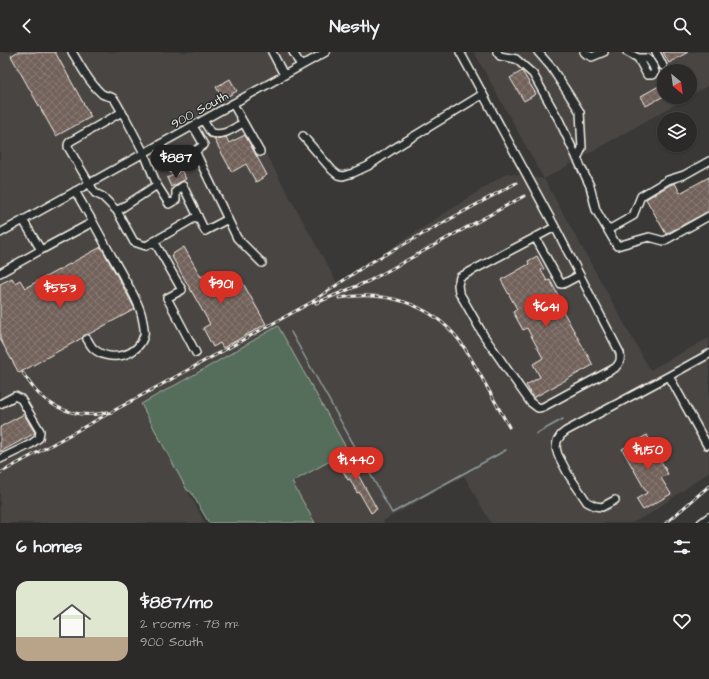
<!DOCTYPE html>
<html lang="en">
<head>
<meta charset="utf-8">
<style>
  :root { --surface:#2b2a29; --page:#373635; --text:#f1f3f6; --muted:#a6a7a8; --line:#474646; --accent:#d93025 }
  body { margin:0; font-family:"Architects Daughter",sans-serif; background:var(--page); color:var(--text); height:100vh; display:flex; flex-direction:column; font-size:15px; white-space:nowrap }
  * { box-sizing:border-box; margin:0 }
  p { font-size:13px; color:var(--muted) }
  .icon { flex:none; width:22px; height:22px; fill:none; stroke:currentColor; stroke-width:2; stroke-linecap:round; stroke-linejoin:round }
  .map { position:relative; height:471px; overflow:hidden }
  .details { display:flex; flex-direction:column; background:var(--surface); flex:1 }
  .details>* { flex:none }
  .needle { width:26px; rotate:151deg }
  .controls { position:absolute; left:657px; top:12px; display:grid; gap:8px }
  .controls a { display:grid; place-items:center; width:40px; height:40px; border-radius:50%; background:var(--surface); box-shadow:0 1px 3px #0004,0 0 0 1px var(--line); font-size:20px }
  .price { position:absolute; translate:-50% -34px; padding:0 9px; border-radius:14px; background:var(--accent); color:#fff; font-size:13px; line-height:26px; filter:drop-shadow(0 1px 2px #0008) }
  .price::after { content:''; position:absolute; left:50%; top:24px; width:12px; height:9px; margin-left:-6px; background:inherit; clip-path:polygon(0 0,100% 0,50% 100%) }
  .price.selected { background:#222; color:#fff }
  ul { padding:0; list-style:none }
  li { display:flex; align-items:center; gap:12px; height:100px; padding:0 16px }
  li+li { border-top:1px solid var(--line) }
  li span { display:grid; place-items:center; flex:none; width:112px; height:80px; border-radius:12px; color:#555 }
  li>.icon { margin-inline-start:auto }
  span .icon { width:48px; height:48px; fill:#fffc; stroke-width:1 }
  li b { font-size:17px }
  h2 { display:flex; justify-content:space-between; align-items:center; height:48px; padding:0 16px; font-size:17px }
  header { display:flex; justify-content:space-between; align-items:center; height:52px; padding:0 16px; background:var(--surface); font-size:18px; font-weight:800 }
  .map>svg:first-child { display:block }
  .built { fill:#4a4542 }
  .green { fill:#546e5c; stroke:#a4b0a2 }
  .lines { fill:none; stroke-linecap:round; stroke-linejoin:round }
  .stream { stroke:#8e9e9f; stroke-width:1.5 }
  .building { fill:url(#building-cross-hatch); stroke:#f4f1e8 }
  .minor-casing { stroke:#f4f1e8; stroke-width:10 }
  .minor { stroke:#2a2d2e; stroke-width:7 }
  .rail-casing { stroke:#f4f1e8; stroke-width:3 }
  .rail { stroke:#2a2d2e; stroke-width:1.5; stroke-dasharray:4.5; stroke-linecap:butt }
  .labels { text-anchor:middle; stroke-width:3; stroke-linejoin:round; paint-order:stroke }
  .street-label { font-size:13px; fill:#f4f1e8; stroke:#2a2d2e }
</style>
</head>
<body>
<header><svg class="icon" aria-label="back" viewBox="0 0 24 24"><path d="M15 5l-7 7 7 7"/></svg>Nestly<svg class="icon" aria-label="search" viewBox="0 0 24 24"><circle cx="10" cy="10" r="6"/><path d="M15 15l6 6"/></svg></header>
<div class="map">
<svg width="709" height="471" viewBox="0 0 709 471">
  <defs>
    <pattern id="building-cross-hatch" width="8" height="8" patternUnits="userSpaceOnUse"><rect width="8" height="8" fill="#73625c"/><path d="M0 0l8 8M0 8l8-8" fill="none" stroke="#887973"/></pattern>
  </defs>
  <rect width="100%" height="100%" fill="#393837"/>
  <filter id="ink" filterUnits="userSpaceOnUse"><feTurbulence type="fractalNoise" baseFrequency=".025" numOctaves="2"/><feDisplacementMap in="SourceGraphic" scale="8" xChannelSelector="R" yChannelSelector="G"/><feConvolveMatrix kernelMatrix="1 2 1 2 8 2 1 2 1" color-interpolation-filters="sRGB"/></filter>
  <g filter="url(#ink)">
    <!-- built -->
    <path class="built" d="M 0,0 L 335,0 L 239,53 L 337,231 L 507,121 L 544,127 L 474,0 L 709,0 L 709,33 L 690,44 L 690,19 L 664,19 L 664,45 L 688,45 L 544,127 L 650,318 L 709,286 L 709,420 L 651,461 L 632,471 L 491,471 L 464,424 L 383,469 L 384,471 L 284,471 L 274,278 L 141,352 L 205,471 L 0,471 Z"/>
    <!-- green -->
    <path class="green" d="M 278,274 L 348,399 L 292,430 L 315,471 L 209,471 L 191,440 L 187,438 L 141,352 L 206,316 Z"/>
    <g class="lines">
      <!-- stream -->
      <path class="stream" d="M 291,280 L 392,461 L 506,398
        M 536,382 L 563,367"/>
    </g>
    <!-- building -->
    <path class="building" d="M 17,0 L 55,0 L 91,65 L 56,84 L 11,4 Z
      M 663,0 L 688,0 L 669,11 Z
      M 522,19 L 536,42 L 524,49 L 510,26 Z
      M 230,27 L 237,39 L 223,47 L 216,35 Z
      M 659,34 L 664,42 L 664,44 L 646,54 L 641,44 Z
      M 245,83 L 267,123 L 256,130 L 246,112 L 232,120 L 214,87 L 226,85 L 229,91 Z
      M 181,118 L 186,127 L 171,135 L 167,126 L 173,123 L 177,122 Z
      M 709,125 L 709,159 L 666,182 L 646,147 L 670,133 L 675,131 L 680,141 Z
      M 101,195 L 127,242 L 135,257 L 89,282 L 85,283 L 82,286 L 19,321 L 0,287 L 0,232 L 12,226 L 15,231 L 20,228 L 25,236 Z
      M 184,195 L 201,225 L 205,223 L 214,240 L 240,226 L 266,272 L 223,296 L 220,291 L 213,295 L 203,276 L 210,272 L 171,203 Z
      M 537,204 L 544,217 L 541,218 L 547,229 L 550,228 L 558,243 L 555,245 L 593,313 L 533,346 L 526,333 L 540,325 L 533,312 L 543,306 L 527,276 L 523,278 L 513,260 L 517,257 L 501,228 L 529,212 L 528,209 Z
      M 24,362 L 35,381 L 0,400 L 0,375 Z
      M 647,383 L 668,422 L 661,426 L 671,442 L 643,458 L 636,447 L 647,441 L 622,397 Z
      M 346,401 L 377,457 L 371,461 L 359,440 L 357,441 L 350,427 L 348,428 L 336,406 Z"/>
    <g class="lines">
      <defs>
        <path id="minor" d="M 72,0 C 81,14 89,31 102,42 C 105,44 110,44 113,46 C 116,48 122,62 125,65 L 144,101 L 157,133 L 117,159 L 103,145 L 95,141 L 68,95 C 68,92 68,91 71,89 L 122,60
          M 272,0 L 284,23
          M 293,0 L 301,14
          M 460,0 L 555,175 L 620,301 C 621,308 620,311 615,316 L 543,355 L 538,356 L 530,350 L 484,284 L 459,240 L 458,233 L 460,225 L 555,175
          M 497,0 L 500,4 L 516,7 L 533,22 L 559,68 L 590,134 L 596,158 L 617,194 L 649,185 L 664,189 L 709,164
          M 538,0 L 551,15 L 580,60 L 582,96 L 577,107
          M 584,0 L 586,2 L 592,5 L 604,0
          M 627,0 L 638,6 L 646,6 L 649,8 L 653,14 L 655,20 L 652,23 L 647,23 L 638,6
          M 656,0 L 663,14
          M 233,52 L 260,100
          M 203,68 L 211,81 C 225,84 232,77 243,71
          M 193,74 L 204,93 L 195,99 L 237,186 L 262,211
          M 303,84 L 332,118 L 338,123 L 343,124 L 353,121 L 368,114 L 393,97 L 483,42
          M 160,92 L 174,118
          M 157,133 L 169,152 L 176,148 L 176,139 L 183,134 L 205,179 L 228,167
          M 117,159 L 134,190 L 146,194 L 198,164
          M 608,178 L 633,164 L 641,144 L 668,128 L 684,123 L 709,109
          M 0,181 L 326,0
          M 535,185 L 561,232 L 563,232 L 580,223
          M 154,189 L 182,238 L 167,246 L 196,301
          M 41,198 L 93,170 L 75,139
          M 0,221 L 41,198 L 23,168
          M 87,287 C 89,290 91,295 94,297 C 110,311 139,304 144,283 C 145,278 143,270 142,265 C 140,254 130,236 124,226 C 114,208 103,189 93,170
          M 669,324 L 707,393 L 709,392
          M 0,352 L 15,344 L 21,347 L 40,379 L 39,386 L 31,392 L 0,407
          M 615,448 L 602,455 L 595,454 L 587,450 L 568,422 L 558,403 L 556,396 L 557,389 L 561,383 L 566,379 L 669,324 L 709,302
          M 701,471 L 709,465"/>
      </defs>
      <!-- minor casing -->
      <use href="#minor" class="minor-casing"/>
      <!-- minor -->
      <use href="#minor" class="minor"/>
      <defs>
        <path id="rail" d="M 339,246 C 384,238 430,251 459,288 C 467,299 474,312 481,324 C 490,341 500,358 509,375
          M 316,251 L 369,229 L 524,144
          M 23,321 C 28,328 33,337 40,343 C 57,359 84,367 107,360
          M 0,421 L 312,250 L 366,213 L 516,131
          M 666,471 L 709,434"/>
      </defs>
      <!-- rail casing -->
      <use href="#rail" class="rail-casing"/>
      <!-- rail -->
      <use href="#rail" class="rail"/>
    </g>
  </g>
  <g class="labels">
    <!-- street labels -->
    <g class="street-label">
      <text transform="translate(199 57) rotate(-29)" y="5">900 South</text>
    </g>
  </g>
</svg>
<div class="controls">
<a><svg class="needle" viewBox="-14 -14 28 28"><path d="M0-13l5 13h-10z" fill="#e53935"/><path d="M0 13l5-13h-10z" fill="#a6a7a8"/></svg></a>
<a><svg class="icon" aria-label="layers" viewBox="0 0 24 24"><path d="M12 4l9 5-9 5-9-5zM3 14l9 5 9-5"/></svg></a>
</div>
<b class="price selected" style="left:176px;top:127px">$887</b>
<b class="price" style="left:221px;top:253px">$901</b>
<b class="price" style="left:60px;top:257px">$553</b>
<b class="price" style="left:546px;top:276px">$641</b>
<b class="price" style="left:648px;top:419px">$1,150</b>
<b class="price" style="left:356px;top:429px">$1,440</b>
</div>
<section class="details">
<h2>6 homes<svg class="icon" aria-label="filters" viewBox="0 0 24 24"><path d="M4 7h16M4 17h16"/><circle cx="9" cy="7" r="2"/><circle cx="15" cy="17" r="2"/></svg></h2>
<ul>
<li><span style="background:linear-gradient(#dfe7d0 70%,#b9a48a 0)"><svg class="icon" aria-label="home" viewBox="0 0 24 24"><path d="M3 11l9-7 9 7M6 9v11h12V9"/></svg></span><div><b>$887/mo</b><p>2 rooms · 78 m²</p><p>900 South</p></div><svg class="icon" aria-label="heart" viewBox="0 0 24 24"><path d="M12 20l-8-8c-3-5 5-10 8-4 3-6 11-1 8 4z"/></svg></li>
</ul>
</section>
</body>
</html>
